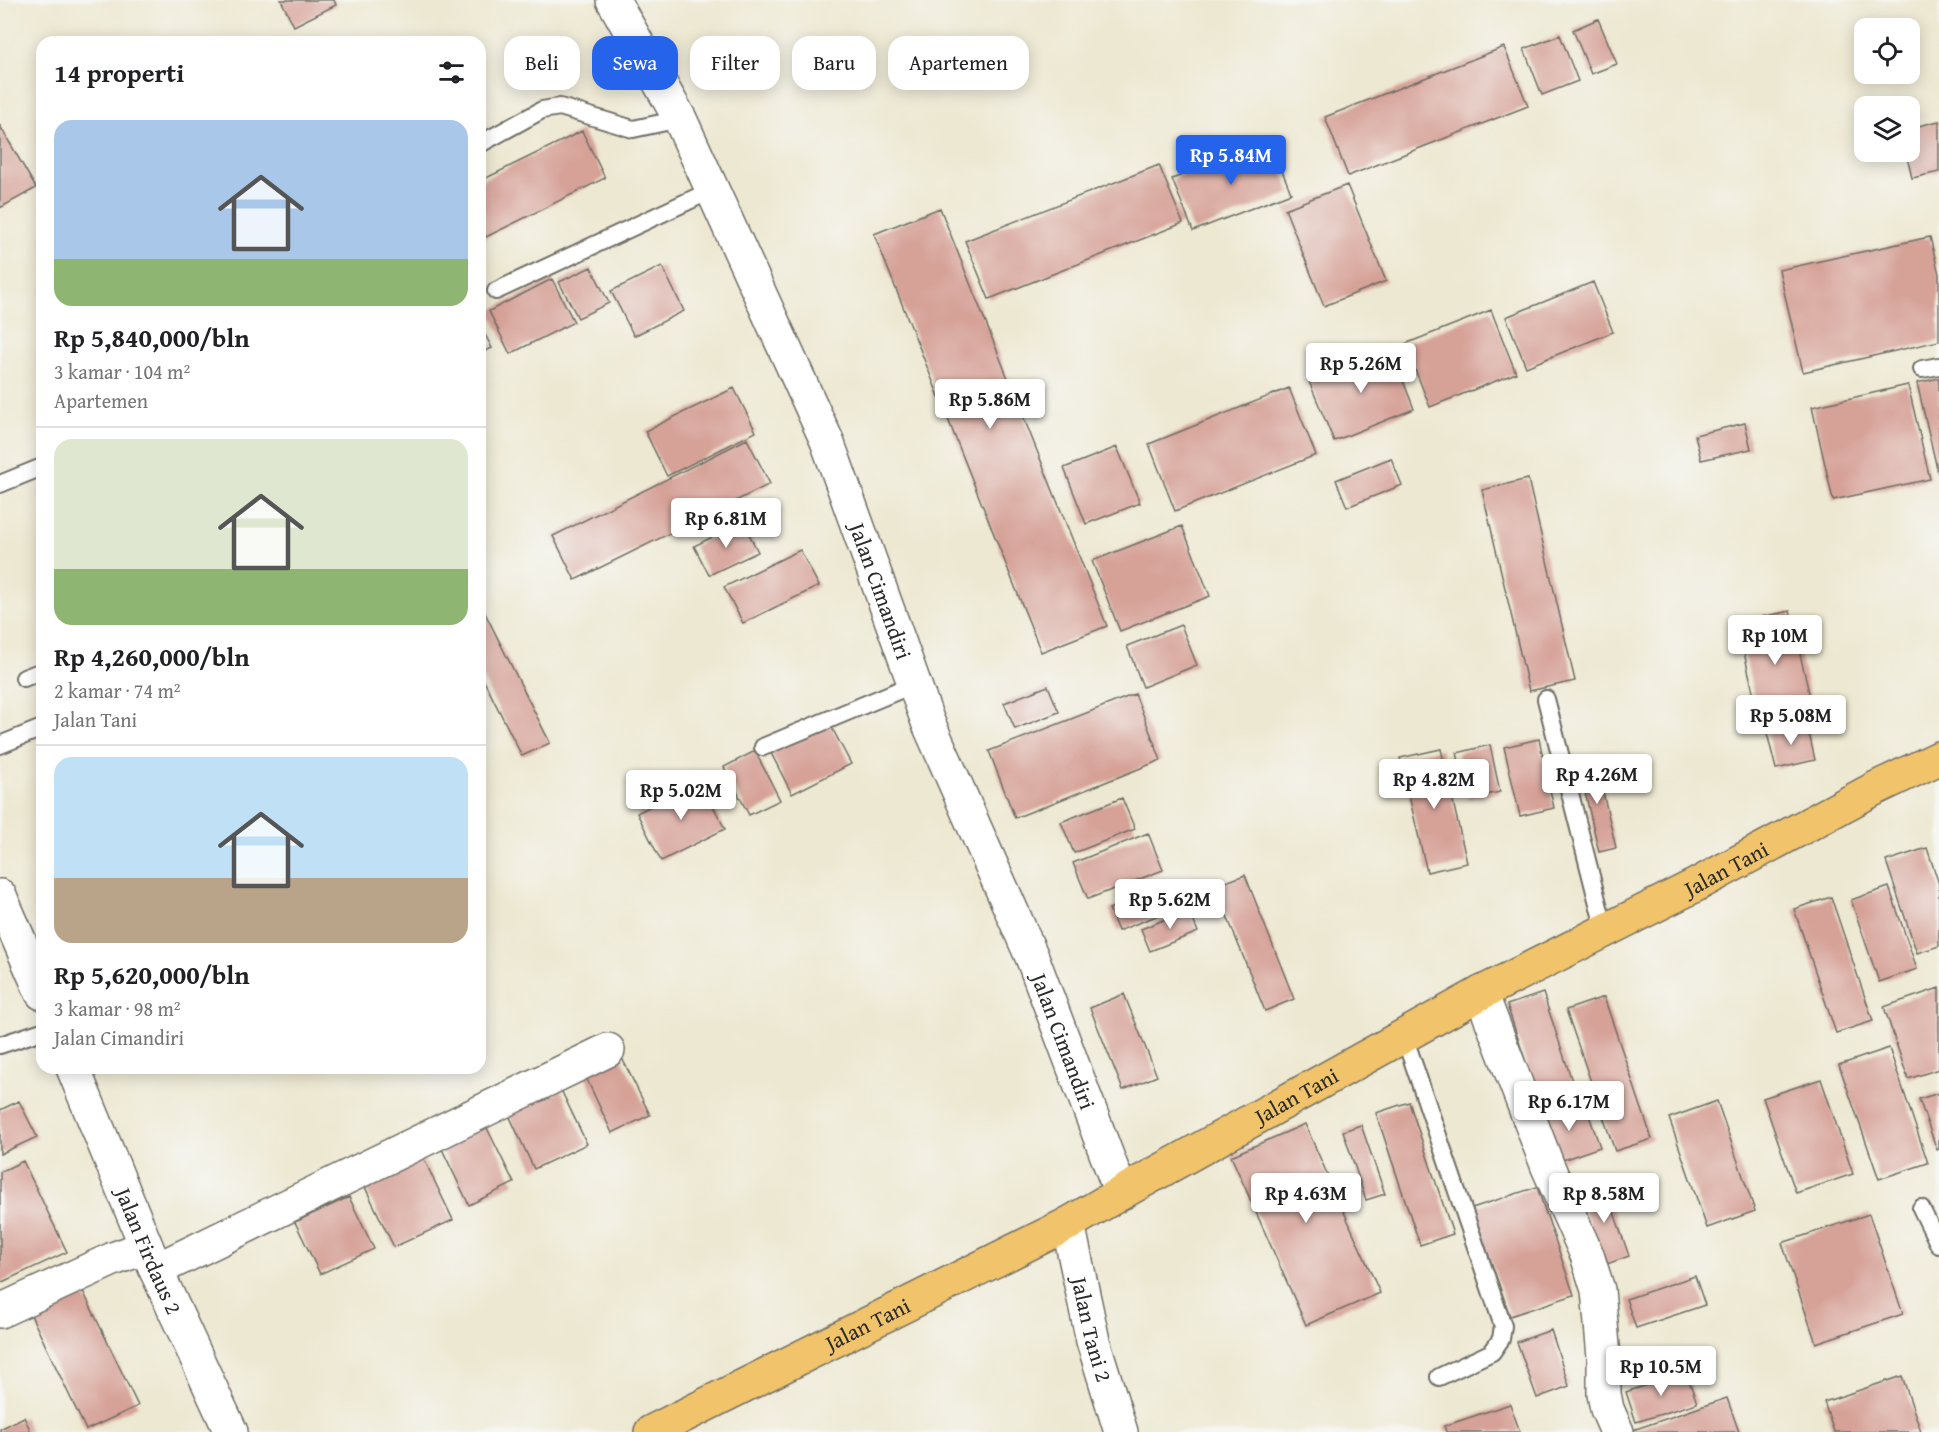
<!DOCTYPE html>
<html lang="id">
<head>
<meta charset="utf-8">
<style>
  :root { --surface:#fff; --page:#f2f2f2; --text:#202124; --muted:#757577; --line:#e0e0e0; --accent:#2563eb }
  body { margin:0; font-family:"Gentium Book Plus",serif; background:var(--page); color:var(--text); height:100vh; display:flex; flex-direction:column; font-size:22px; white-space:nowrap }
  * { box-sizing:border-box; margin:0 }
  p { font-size:20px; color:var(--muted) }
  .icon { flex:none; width:33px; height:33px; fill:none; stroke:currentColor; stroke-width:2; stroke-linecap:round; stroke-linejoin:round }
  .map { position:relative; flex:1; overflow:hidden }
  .drawer { position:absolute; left:36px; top:36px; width:450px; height:1038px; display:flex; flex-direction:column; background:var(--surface); border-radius:18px; box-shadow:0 3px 15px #0003 }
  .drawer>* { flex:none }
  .hud { position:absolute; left:504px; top:36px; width:570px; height:54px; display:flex; gap:12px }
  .controls { position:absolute; left:1854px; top:18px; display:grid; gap:12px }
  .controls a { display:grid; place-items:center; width:66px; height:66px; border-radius:12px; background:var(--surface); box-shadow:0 3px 15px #0003; font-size:30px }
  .price { position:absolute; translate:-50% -51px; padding:0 14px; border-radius:6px; background:#fff; color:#222; font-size:20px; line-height:39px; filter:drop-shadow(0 2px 3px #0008) }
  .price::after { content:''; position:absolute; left:50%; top:36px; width:18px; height:14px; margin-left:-9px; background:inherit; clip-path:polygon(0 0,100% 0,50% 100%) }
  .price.current { background:var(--accent); color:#fff }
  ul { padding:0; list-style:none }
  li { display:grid; align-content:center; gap:12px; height:318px; padding:0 18px }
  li+li { border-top:2px solid var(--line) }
  li span { display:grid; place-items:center; height:186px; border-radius:18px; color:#555 }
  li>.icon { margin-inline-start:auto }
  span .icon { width:108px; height:108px; fill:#fffc; stroke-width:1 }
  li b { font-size:26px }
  h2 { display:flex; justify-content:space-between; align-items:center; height:72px; padding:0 18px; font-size:26px }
  .tag { padding:0 21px; border-radius:18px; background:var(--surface); box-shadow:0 3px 15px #0003; font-size:21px; line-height:54px }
  .tag.current { background:var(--accent); color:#fff }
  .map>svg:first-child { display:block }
  .building { fill:#d6a197 }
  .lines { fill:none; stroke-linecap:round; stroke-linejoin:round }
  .lane-casing { stroke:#6f6d65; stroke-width:20 }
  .street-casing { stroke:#6f6d65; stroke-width:36 }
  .highway-casing { stroke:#6f6d65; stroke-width:36 }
  .lane { stroke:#fff; stroke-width:16 }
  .street { stroke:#fff; stroke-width:33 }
  .highway { stroke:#f1c36a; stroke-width:33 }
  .labels { text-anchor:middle; stroke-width:4.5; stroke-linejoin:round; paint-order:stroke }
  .street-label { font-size:22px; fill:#2b2b2b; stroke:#f6f6f2 }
</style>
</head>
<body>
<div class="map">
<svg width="1939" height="1432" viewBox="0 0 1939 1432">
  <rect width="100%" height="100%" fill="#f6f6f2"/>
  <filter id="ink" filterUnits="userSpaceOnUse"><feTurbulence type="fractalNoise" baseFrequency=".0167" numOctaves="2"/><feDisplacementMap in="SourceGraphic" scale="12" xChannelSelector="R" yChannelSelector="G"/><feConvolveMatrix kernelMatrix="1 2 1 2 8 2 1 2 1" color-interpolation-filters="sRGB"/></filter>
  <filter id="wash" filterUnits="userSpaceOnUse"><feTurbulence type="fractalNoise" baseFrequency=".008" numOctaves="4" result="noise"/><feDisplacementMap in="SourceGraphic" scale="24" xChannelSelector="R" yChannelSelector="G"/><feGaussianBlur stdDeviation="1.35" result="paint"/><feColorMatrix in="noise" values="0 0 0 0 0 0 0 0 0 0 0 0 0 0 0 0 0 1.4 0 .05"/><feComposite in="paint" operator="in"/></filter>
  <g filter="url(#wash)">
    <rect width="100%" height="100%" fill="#ede8d1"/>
    <g id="blocks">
      <!-- building -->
      <path class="building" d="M 281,0 L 334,0 L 336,5 L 294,26 Z
        M 1598,19 L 1617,64 L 1591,74 L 1573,30 Z
        M 1560,35 L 1578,81 L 1542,95 L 1524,49 Z
        M 1504,47 L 1528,106 L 1348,176 L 1325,117 Z
        M 1939,121 L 1939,172 L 1912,178 L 1906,152 L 1910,152 L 1910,128 Z
        M 0,126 L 36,188 L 0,208 Z
        M 582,131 L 605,178 L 480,240 L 480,181 Z
        M 1270,141 L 1291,193 L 1193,231 L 1172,179 Z
        M 1159,165 L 1183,223 L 989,299 L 965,241 Z
        M 1347,185 L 1386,281 L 1324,306 L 1285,209 Z
        M 940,208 L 1107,626 L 1041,652 L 874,234 Z
        M 1930,237 L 1939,274 L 1939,341 L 1803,372 L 1779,270 Z
        M 662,266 L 684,311 L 634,336 L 611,291 Z
        M 591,267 L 609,303 L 578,318 L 559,282 Z
        M 552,279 L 574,322 L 510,354 L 489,311 Z
        M 1593,282 L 1613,332 L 1526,367 L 1506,317 Z
        M 1491,310 L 1516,373 L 1430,407 L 1405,344 Z
        M 480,325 L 492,348 L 480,353 Z
        M 1390,347 L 1414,409 L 1334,441 L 1308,379 Z
        M 1939,378 L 1939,473 L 1938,473 L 1917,383 Z
        M 1908,385 L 1930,479 L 1833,500 L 1812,407 Z
        M 734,388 L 756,432 L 667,476 L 645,431 Z
        M 1289,388 L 1316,455 L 1175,511 L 1149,444 Z
        M 1745,423 L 1751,449 L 1701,460 L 1695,435 Z
        M 747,439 L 770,484 L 575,580 L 553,536 Z
        M 1117,447 L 1140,503 L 1086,524 L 1064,468 Z
        M 1391,458 L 1402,485 L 1347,507 L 1336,480 Z
        M 1528,479 L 1575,681 L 1529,691 L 1482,490 Z
        M 743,522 L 758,552 L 709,575 L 694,546 Z
        M 1182,526 L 1210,596 L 1120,631 L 1092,561 Z
        M 800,550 L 819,586 L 743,623 L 724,587 Z
        M 480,603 L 550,743 L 522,756 L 480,673 Z
        M 1790,611 L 1813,710 L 1760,722 L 1737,622 Z
        M 1181,625 L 1197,665 L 1143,687 L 1127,646 Z
        M 1048,686 L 1059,712 L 1015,729 L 1004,703 Z
        M 1135,694 L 1161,760 L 1015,818 L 989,751 Z
        M 830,724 L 851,764 L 792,794 L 771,753 Z
        M 1807,724 L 1815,760 L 1776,769 L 1767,733 Z
        M 1539,739 L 1554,808 L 1520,816 L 1504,747 Z
        M 1490,745 L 1500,792 L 1468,799 L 1457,753 Z
        M 1441,749 L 1467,863 L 1427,872 L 1400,758 Z
        M 755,751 L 780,800 L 749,815 L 724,767 Z
        M 1595,758 L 1616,848 L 1599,852 L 1578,762 Z
        M 700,781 L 725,829 L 661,861 L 637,813 Z
        M 1122,798 L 1135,829 L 1074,853 L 1061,822 Z
        M 1148,833 L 1163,870 L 1088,899 L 1073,863 Z
        M 1927,848 L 1939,884 L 1939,946 L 1917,953 L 1886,861 Z
        M 1245,875 L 1294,999 L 1265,1011 L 1215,886 Z
        M 1889,887 L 1917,969 L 1879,982 L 1851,900 Z
        M 1160,889 L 1169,911 L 1118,931 L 1109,909 Z
        M 1831,897 L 1873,1021 L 1836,1033 L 1794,909 Z
        M 1189,910 L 1198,932 L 1150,951 L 1141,929 Z
        M 1939,988 L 1939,1069 L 1908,1079 L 1884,1007 Z
        M 1543,993 L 1576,1093 L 1540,1105 L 1507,1005 Z
        M 1124,994 L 1157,1076 L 1123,1090 L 1090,1008 Z
        M 1604,997 L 1652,1139 L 1615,1151 L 1566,1010 Z
        M 1889,1048 L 1928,1163 L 1879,1179 L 1839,1065 Z
        M 621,1056 L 650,1115 L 612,1133 L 584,1073 Z
        M 1821,1079 L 1853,1174 L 1796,1193 L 1763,1098 Z
        M 561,1090 L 587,1144 L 534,1169 L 509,1115 Z
        M 1939,1093 L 1939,1149 L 1937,1150 L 1919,1099 Z
        M 19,1101 L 37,1137 L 0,1154 L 0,1110 Z
        M 1584,1101 L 1600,1147 L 1554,1163 L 1538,1116 Z
        M 1717,1101 L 1755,1211 L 1707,1228 L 1669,1118 Z
        M 1409,1102 L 1453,1234 L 1420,1245 L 1376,1113 Z
        M 1305,1124 L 1380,1293 L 1306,1325 L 1231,1156 Z
        M 1361,1125 L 1385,1194 L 1366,1200 L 1343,1131 Z
        M 486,1126 L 514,1183 L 469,1205 L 441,1147 Z
        M 423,1157 L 453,1220 L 394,1247 L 364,1185 Z
        M 23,1161 L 67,1252 L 0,1283 L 0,1172 Z
        M 1604,1183 L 1629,1256 L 1604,1265 L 1578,1192 Z
        M 1537,1187 L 1574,1295 L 1510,1316 L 1472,1208 Z
        M 349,1197 L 374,1249 L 320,1274 L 295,1222 Z
        M 1869,1214 L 1903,1314 L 1816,1343 L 1782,1243 Z
        M 1695,1276 L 1705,1305 L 1636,1328 L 1626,1299 Z
        M 82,1289 L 138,1406 L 86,1430 L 30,1313 Z
        M 1551,1330 L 1569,1386 L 1537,1398 L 1517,1342 Z
        M 1686,1372 L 1697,1403 L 1636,1422 L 1626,1392 Z
        M 1902,1376 L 1921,1432 L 1834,1432 L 1824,1402 Z
        M 1727,1398 L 1739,1432 L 1627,1432 Z
        M 1510,1404 L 1520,1432 L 1446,1432 L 1444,1426 Z
        M 24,1417 L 31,1432 L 0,1432 L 0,1429 Z"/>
    </g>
  </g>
  <g filter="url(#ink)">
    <use href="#blocks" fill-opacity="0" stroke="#6f6d65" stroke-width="1.5"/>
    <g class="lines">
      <defs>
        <path id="lane" d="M 480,144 L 542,110 L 560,107 L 633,129 L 680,119
          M 496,291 L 712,190
          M 1922,369 L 1939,366
          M 0,484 L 42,467
          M 24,678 L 42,671
          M 1546,699 L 1605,931
          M 0,745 L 42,728
          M 763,747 L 914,684
          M 1404,1036 L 1503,1326 L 1501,1339 L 1492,1352 L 1439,1377
          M 0,1045 L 42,1031
          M 1921,1208 L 1939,1245"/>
        <g id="street">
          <path id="s1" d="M 613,0 L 680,119 L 827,441 L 928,722 L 1032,957 L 1121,1193"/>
          <path d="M 0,896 L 42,993"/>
          <path d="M 1481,993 L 1548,1167 L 1587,1255 L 1598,1290 L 1604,1357 L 1604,1394 L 1607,1409 L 1617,1432"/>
          <path id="s2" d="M 73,1068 L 156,1270 L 231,1432"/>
          <path id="s3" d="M 1068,1224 L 1093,1341 L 1121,1432"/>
          <path d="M 156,1270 L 608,1050"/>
          <path d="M 0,1311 L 113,1259 L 146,1247"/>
        </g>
        <g id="highway">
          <path id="s4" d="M 651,1432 L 1068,1224 L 1121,1193 L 1481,993 L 1694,886 L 1876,788 L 1939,758"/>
        </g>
      </defs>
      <!-- lane casing -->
      <use href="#lane" class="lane-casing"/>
      <!-- street casing -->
      <use href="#street" class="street-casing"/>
      <!-- highway casing -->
      <use href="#highway" class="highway-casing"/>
      <!-- lane -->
      <use href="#lane" class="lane"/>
      <!-- street -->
      <use href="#street" class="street"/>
      <!-- highway -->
      <use href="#highway" class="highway"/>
    </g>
  </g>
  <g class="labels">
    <!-- street labels -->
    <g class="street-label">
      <text dy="8" stroke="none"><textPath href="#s1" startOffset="650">Jalan Cimandiri</textPath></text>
      <text dy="8" stroke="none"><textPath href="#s4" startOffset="1214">Jalan Tani</textPath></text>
      <text dy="8" stroke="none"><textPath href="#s1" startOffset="1136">Jalan Cimandiri</textPath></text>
      <text dy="8" stroke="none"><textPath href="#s4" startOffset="728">Jalan Tani</textPath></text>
      <text dy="8" stroke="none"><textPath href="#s2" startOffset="198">Jalan Firdaus 2</textPath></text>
      <text dy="8" stroke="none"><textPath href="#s4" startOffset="242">Jalan Tani</textPath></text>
      <text dy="8" stroke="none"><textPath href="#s3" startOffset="108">Jalan Tani 2</textPath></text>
    </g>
  </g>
</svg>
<div class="controls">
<a><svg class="icon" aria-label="locate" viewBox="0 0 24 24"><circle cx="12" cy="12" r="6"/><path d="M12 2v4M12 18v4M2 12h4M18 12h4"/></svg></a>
<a><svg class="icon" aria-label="layers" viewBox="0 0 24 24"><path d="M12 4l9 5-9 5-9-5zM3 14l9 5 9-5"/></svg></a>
</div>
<b class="price current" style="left:1231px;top:186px">Rp 5.84M</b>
<b class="price" style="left:1361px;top:394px">Rp 5.26M</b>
<b class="price" style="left:990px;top:430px">Rp 5.86M</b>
<b class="price" style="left:726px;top:549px">Rp 6.81M</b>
<b class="price" style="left:1775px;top:666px">Rp 10M</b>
<b class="price" style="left:1791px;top:746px">Rp 5.08M</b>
<b class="price" style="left:1597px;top:805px">Rp 4.26M</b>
<b class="price" style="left:1434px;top:810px">Rp 4.82M</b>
<b class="price" style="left:681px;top:821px">Rp 5.02M</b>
<b class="price" style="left:1170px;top:930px">Rp 5.62M</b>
<b class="price" style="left:1569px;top:1132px">Rp 6.17M</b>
<b class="price" style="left:1306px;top:1224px">Rp 4.63M</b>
<b class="price" style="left:1604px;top:1224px">Rp 8.58M</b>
<b class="price" style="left:1661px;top:1397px">Rp 10.5M</b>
<div class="hud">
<a class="tag">Beli</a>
<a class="tag current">Sewa</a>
<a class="tag">Filter</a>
<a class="tag">Baru</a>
<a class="tag">Apartemen</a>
</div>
<section class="drawer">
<h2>14 properti<svg class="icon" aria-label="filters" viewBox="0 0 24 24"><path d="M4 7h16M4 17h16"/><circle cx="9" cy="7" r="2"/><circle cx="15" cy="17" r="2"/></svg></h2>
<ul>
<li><span style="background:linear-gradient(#a9c7e8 75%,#8fb573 0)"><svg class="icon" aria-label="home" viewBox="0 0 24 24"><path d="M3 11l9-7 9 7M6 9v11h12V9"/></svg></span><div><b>Rp 5,840,000/bln</b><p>3 kamar · 104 m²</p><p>Apartemen</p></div></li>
<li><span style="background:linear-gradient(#dfe7d0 70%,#8fb573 0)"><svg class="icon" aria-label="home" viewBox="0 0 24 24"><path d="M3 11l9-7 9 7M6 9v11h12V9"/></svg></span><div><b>Rp 4,260,000/bln</b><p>2 kamar · 74 m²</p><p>Jalan Tani</p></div></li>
<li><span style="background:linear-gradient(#bfe0f5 65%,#b9a48a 0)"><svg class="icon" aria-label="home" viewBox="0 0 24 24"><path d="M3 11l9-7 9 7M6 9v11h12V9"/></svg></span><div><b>Rp 5,620,000/bln</b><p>3 kamar · 98 m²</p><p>Jalan Cimandiri</p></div></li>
</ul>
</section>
</div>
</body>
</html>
